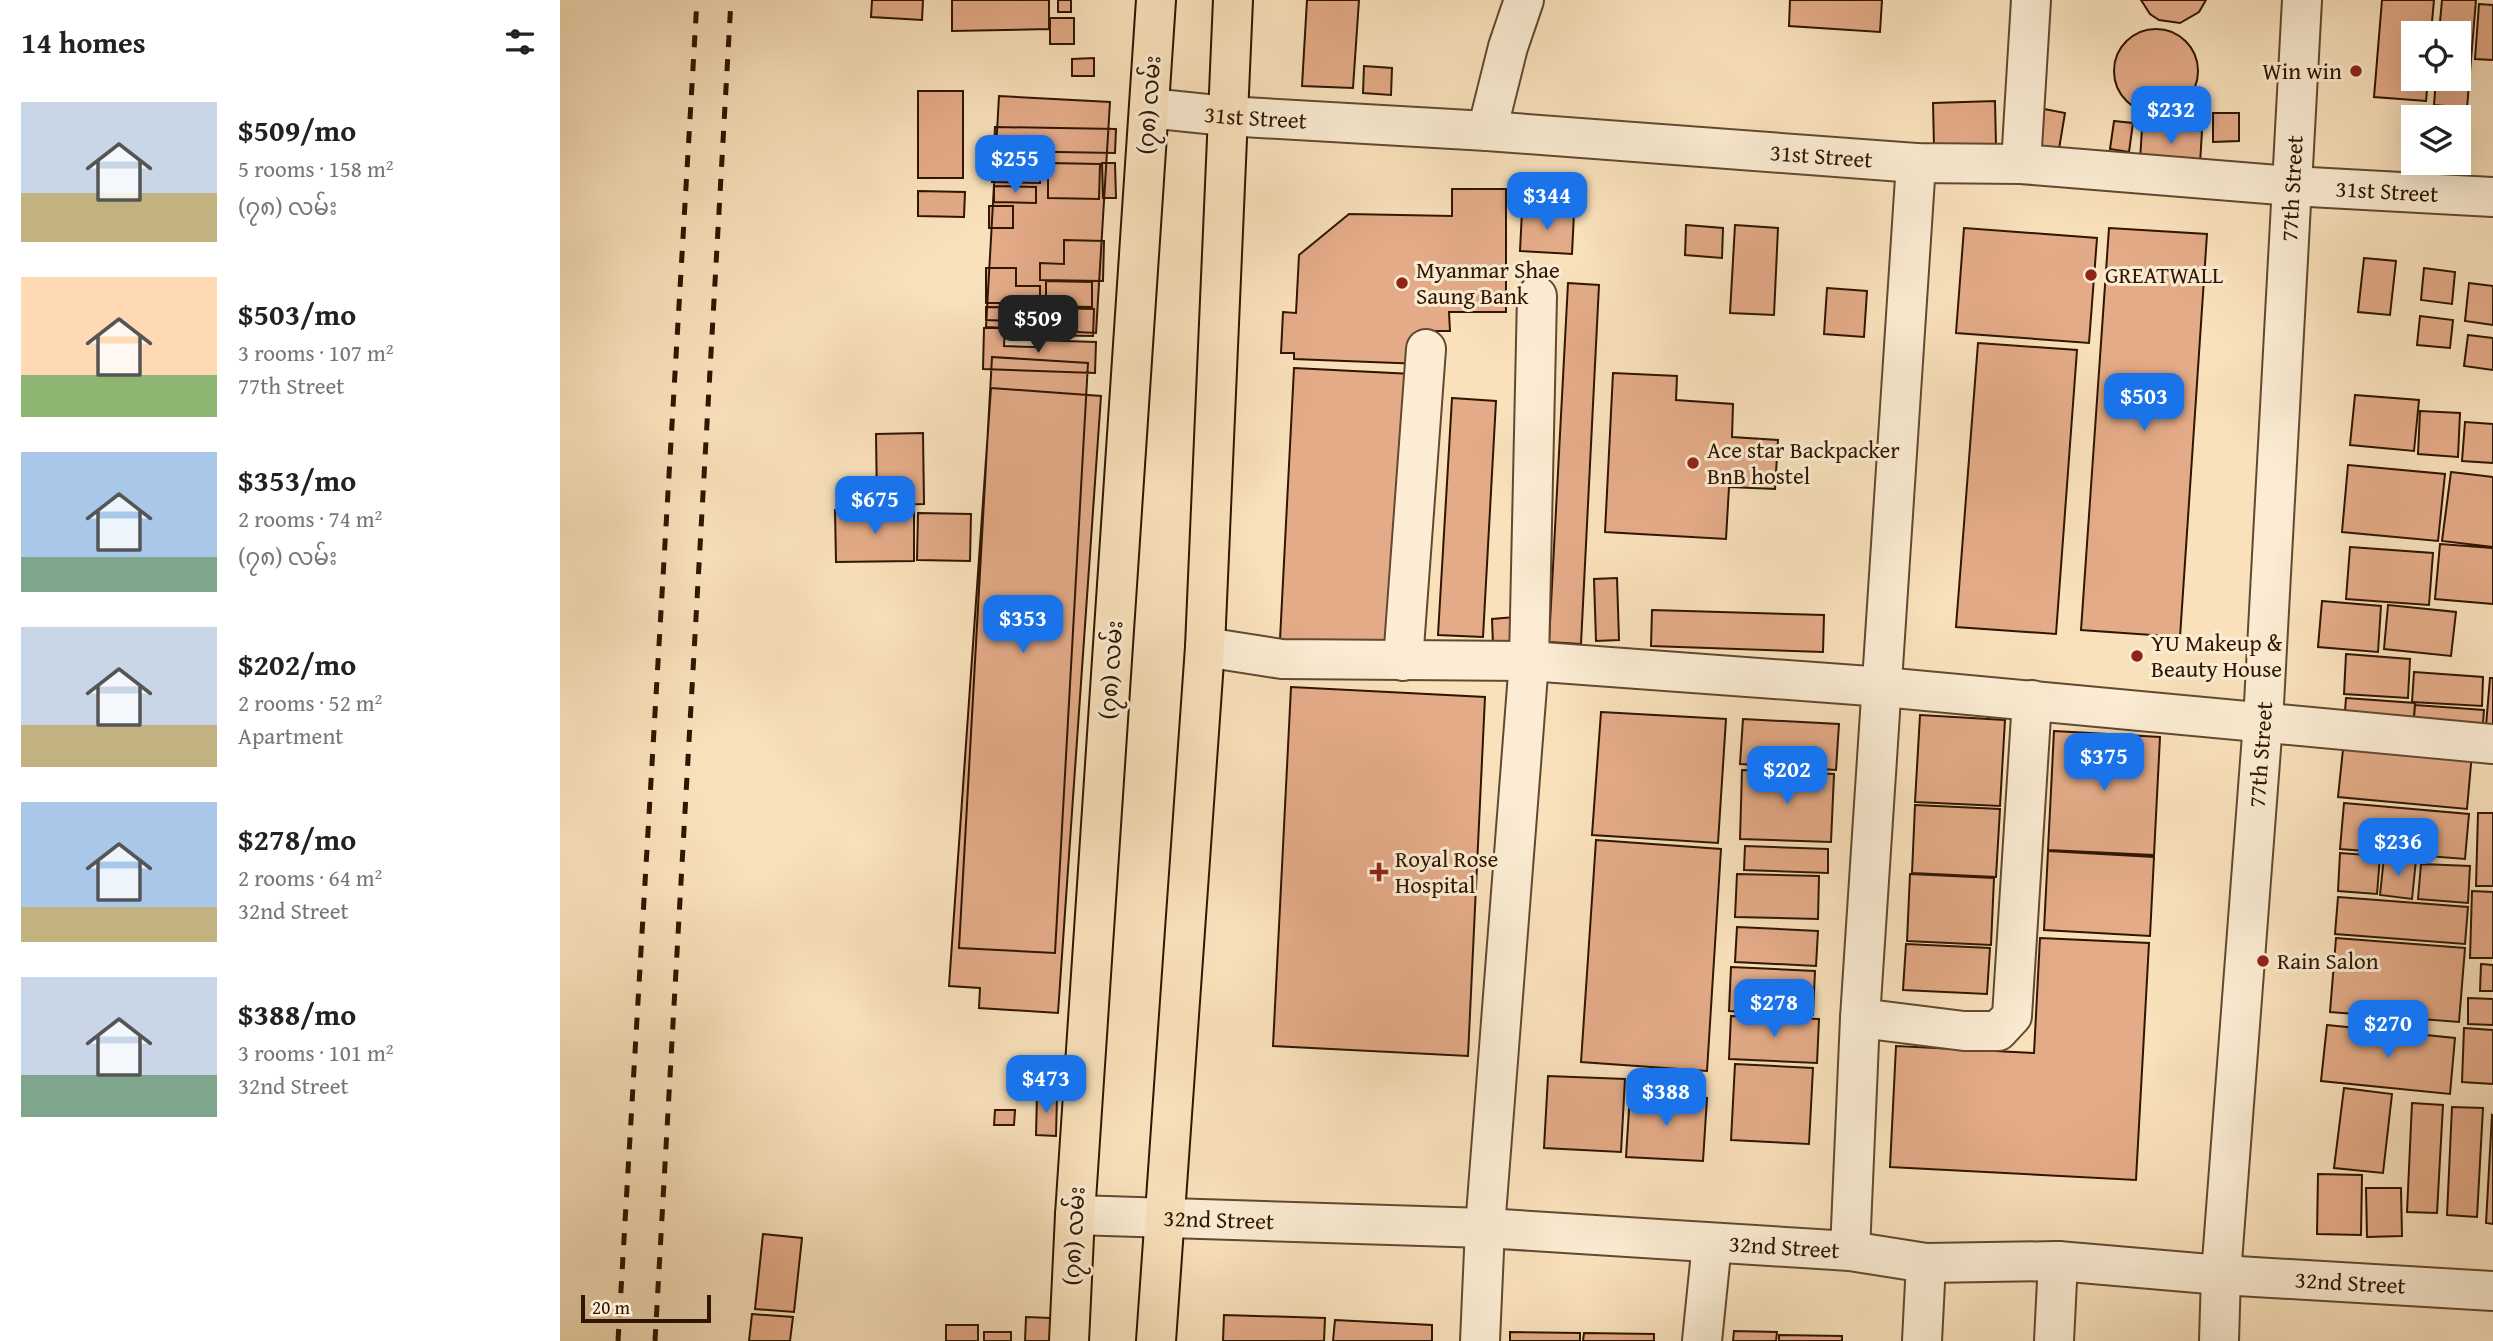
<!DOCTYPE html>
<html lang="en">
<head>
<meta charset="utf-8">
<style>
  :root { --surface:#fff; --page:#f2f2f2; --text:#222; --muted:#767676; --accent:#1a73e8 }
  body { margin:0; font-family:"Gentium Book Plus","Noto Sans Myanmar",serif; background:var(--page); color:var(--text); height:100vh; display:flex; flex-direction:column; font-size:26px; white-space:nowrap }
  * { box-sizing:border-box; margin:0 }
  p { font-size:23px; color:var(--muted) }
  .icon { flex:none; width:38px; height:38px; fill:none; stroke:currentColor; stroke-width:2; stroke-linecap:round; stroke-linejoin:round }
  .map { position:relative; flex:1; overflow:hidden }
  .sheet { display:flex; flex-direction:column; background:var(--surface); width:560px }
  .sheet>* { flex:none }
  .fabs { position:absolute; left:1841px; top:21px; display:grid; gap:14px }
  .fabs a { display:grid; place-items:center; width:70px; height:70px; border-radius:0px; background:var(--surface); box-shadow:0 7px 28px #0002; font-size:35px }
  .scale { position:absolute; left:21px; bottom:18px; width:130px; box-sizing:border-box; padding-left:7px; border:4px solid #301500; border-top:0; font-size:19px; line-height:24px; white-space:nowrap; color:#301500; -webkit-text-stroke:5px #fbecd3; paint-order:stroke }
  .price { position:absolute; translate:-50% -60px; padding:0 16px; border-radius:14px; background:var(--accent); color:#fff; font-size:23px; line-height:46px; filter:drop-shadow(0 2px 4px #0008) }
  .price::after { content:''; position:absolute; left:50%; top:42px; width:21px; height:16px; margin-left:-10px; background:inherit; clip-path:polygon(0 0,100% 0,50% 100%) }
  .price.active { background:#222; color:#fff }
  ul { padding:0; list-style:none }
  li { display:flex; align-items:center; gap:21px; height:175px; padding:0 21px }
  li span { display:grid; place-items:center; flex:none; width:196px; height:140px; border-radius:0px; color:#555 }
  li>.icon { margin-inline-start:auto }
  span .icon { width:84px; height:84px; fill:#fffc; stroke-width:1 }
  li b { font-size:30px }
  h2 { display:flex; justify-content:space-between; align-items:center; height:84px; padding:0 21px; font-size:30px }
  main { display:flex; flex:1; min-height:0 }
  .map>svg:first-child { display:block }
  .building { fill:#e4ab88; stroke:#301500; stroke-width:2 }
  .lines { fill:none; stroke-linecap:round; stroke-linejoin:round }
  .minor-casing { stroke:#62482f; stroke-width:42 }
  .major-casing { stroke:#301500; stroke-width:42 }
  .minor { stroke:#fbecd3; stroke-width:38 }
  .major { stroke:#f9e1bb; stroke-width:38 }
  .rail { stroke:#301500; stroke-width:5; stroke-dasharray:12 12; stroke-linecap:butt }
  .poi-dot { fill:#8f2418; stroke:#fbecd3; stroke-width:2.5 }
  .labels { text-anchor:middle; stroke-width:6; stroke-linejoin:round; paint-order:stroke }
  .poi-label { font-size:23px; fill:#301500; stroke:#fbecd3; text-anchor:start }
  .street-label { font-size:23px; fill:#301500; stroke:#fbecd3 }
</style>
</head>
<body>
<main>
<section class="sheet">
<h2>14 homes<svg class="icon" aria-label="filters" viewBox="0 0 24 24"><path d="M4 7h16M4 17h16"/><circle cx="9" cy="7" r="2"/><circle cx="15" cy="17" r="2"/></svg></h2>
<ul>
<li><span style="background:linear-gradient(#c9d6e8 65%,#c2b280 0)"><svg class="icon" aria-label="home" viewBox="0 0 24 24"><path d="M3 11l9-7 9 7M6 9v11h12V9"/></svg></span><div><b>$509/mo</b><p>5 rooms · 158 m²</p><p>(၇၈) လမ်း</p></div></li>
<li><span style="background:linear-gradient(#ffd9b3 70%,#8fb573 0)"><svg class="icon" aria-label="home" viewBox="0 0 24 24"><path d="M3 11l9-7 9 7M6 9v11h12V9"/></svg></span><div><b>$503/mo</b><p>3 rooms · 107 m²</p><p>77th Street</p></div></li>
<li><span style="background:linear-gradient(#a9c7e8 75%,#7fa58c 0)"><svg class="icon" aria-label="home" viewBox="0 0 24 24"><path d="M3 11l9-7 9 7M6 9v11h12V9"/></svg></span><div><b>$353/mo</b><p>2 rooms · 74 m²</p><p>(၇၈) လမ်း</p></div></li>
<li><span style="background:linear-gradient(#c9d6e8 70%,#c2b280 0)"><svg class="icon" aria-label="home" viewBox="0 0 24 24"><path d="M3 11l9-7 9 7M6 9v11h12V9"/></svg></span><div><b>$202/mo</b><p>2 rooms · 52 m²</p><p>Apartment</p></div></li>
<li><span style="background:linear-gradient(#a9c7e8 75%,#c2b280 0)"><svg class="icon" aria-label="home" viewBox="0 0 24 24"><path d="M3 11l9-7 9 7M6 9v11h12V9"/></svg></span><div><b>$278/mo</b><p>2 rooms · 64 m²</p><p>32nd Street</p></div></li>
<li><span style="background:linear-gradient(#c9d6e8 70%,#7fa58c 0)"><svg class="icon" aria-label="home" viewBox="0 0 24 24"><path d="M3 11l9-7 9 7M6 9v11h12V9"/></svg></span><div><b>$388/mo</b><p>3 rooms · 101 m²</p><p>32nd Street</p></div></li>
</ul>
</section>
<div class="map">
<svg width="1933" height="1341" viewBox="0 0 1933 1341">
  <rect width="100%" height="100%" fill="#f9e1bb"/>
  <filter id="stains"><feTurbulence type="fractalNoise" baseFrequency=".00286" numOctaves="4"/><feColorMatrix values="0 0 0 0 .2 0 0 0 0 .09 0 0 0 0 .02 0 0 0 .5 -.17"/></filter>
  <radialGradient id="worn" r=".72"><stop offset=".6" stop-color="#630" stop-opacity="0"/><stop offset="1" stop-color="#630" stop-opacity=".3"/></radialGradient>
  <!-- building -->
  <path class="building" d="M 312,0 L 363,0 L 362,20 L 311,17 Z
    M 392,0 L 489,0 L 489,29 L 392,31 Z
    M 498,0 L 511,0 L 511,12 L 498,12 Z
    M 747,0 L 799,0 L 793,88 L 742,86 Z
    M 1230,0 L 1322,0 L 1320,32 L 1229,26 Z
    M 1581,0 L 1646,0 L 1639,12 L 1620,23 L 1599,20 L 1590,14 Z
    M 1822,0 L 1874,0 L 1871,33 L 1853,33 L 1853,79 L 1868,79 L 1866,101 L 1814,97 Z
    M 1882,0 L 1916,0 L 1907,108 L 1874,105 L 1876,79 L 1899,79 L 1899,33 L 1879,33 Z
    M 1919,4 L 1933,5 L 1933,60 L 1915,59 Z
    M 490,18 L 514,18 L 514,44 L 490,44 Z
    M1554 71a42 42 0 1 1 84 0a42 42 0 1 1-84 0Z
    M 534,58 L 534,76 L 512,76 L 512,59 Z
    M 804,66 L 832,68 L 831,95 L 803,93 Z
    M 358,91 L 403,91 L 403,178 L 358,178 Z
    M 439,96 L 550,102 L 536,333 L 426,327 Z
    M 1435,101 L 1436,146 L 1374,147 L 1373,103 Z
    M 1474,107 L 1505,113 L 1498,155 L 1467,149 Z
    M 1653,113 L 1679,113 L 1679,141 L 1653,142 Z
    M 1554,121 L 1573,123 L 1569,152 L 1550,149 Z
    M 435,127 L 556,129 L 555,153 L 434,151 Z
    M 1582,128 L 1642,131 L 1640,164 L 1580,161 Z
    M 432,162 L 480,163 L 480,183 L 432,182 Z
    M 488,163 L 540,164 L 539,199 L 488,198 Z
    M 542,163 L 555,163 L 556,198 L 543,198 Z
    M 434,186 L 476,187 L 476,203 L 434,202 Z
    M 892,189 L 946,189 L 946,312 L 889,312 L 890,331 L 864,331 L 862,364 L 734,359 L 734,353 L 721,353 L 723,312 L 736,313 L 739,255 L 789,214 L 892,216 Z
    M 358,191 L 405,192 L 404,217 L 358,216 Z
    M 429,206 L 453,206 L 453,228 L 429,228 Z
    M 962,211 L 1014,213 L 1012,254 L 960,251 Z
    M 1126,225 L 1163,228 L 1162,258 L 1125,255 Z
    M 1175,225 L 1218,228 L 1214,315 L 1170,313 Z
    M 1404,228 L 1537,238 L 1529,343 L 1396,333 Z
    M 1549,228 L 1647,234 L 1620,637 L 1521,630 Z
    M 504,240 L 544,241 L 543,281 L 480,280 L 480,263 L 504,264 Z
    M 1804,258 L 1836,261 L 1830,315 L 1798,312 Z
    M 426,268 L 456,268 L 456,286 L 480,286 L 480,303 L 426,303 Z
    M 1864,268 L 1895,272 L 1892,304 L 1861,300 Z
    M 486,281 L 532,282 L 532,307 L 486,306 Z
    M 1008,283 L 1039,285 L 1021,644 L 989,642 Z
    M 1909,283 L 1933,286 L 1933,325 L 1905,321 Z
    M 1267,288 L 1307,291 L 1304,337 L 1264,334 Z
    M 426,307 L 534,309 L 533,336 L 476,335 L 477,322 L 426,320 Z
    M 1860,316 L 1893,320 L 1890,348 L 1857,345 Z
    M 424,328 L 445,328 L 444,346 L 475,347 L 475,340 L 536,342 L 535,373 L 423,369 Z
    M 1908,335 L 1933,338 L 1933,370 L 1904,366 Z
    M 1418,343 L 1517,350 L 1496,634 L 1396,627 Z
    M 432,357 L 528,363 L 495,953 L 399,948 Z
    M 734,368 L 852,374 L 837,665 L 719,659 Z
    M 1053,373 L 1117,376 L 1116,400 L 1173,404 L 1172,437 L 1218,440 L 1215,489 L 1169,487 L 1166,539 L 1045,532 Z
    M 431,388 L 541,396 L 498,1013 L 419,1008 L 420,988 L 389,986 Z
    M 1795,395 L 1859,400 L 1854,451 L 1790,445 Z
    M 892,398 L 936,401 L 923,637 L 878,635 Z
    M 1860,411 L 1900,413 L 1898,457 L 1858,454 Z
    M 1905,422 L 1933,424 L 1933,463 L 1902,461 Z
    M 363,433 L 364,504 L 317,505 L 316,434 Z
    M 1788,465 L 1885,474 L 1878,541 L 1782,532 Z
    M 1891,472 L 1933,477 L 1933,547 L 1882,541 Z
    M 275,510 L 354,510 L 354,561 L 276,562 Z
    M 358,513 L 411,514 L 410,561 L 357,560 Z
    M 1880,544 L 1933,548 L 1933,604 L 1875,599 Z
    M 1790,547 L 1873,553 L 1869,605 L 1786,599 Z
    M 1057,578 L 1059,640 L 1036,641 L 1034,579 Z
    M 1762,601 L 1821,606 L 1818,652 L 1758,647 Z
    M 1828,605 L 1896,612 L 1891,656 L 1824,649 Z
    M 1092,610 L 1264,615 L 1263,652 L 1091,646 Z
    M 955,617 L 956,644 L 933,645 L 932,619 Z
    M 1786,654 L 1850,659 L 1848,698 L 1784,694 Z
    M 1854,672 L 1923,677 L 1922,706 L 1852,702 Z
    M 1930,678 L 1933,678 L 1933,739 L 1925,738 Z
    M 731,687 L 925,697 L 908,1056 L 713,1046 Z
    M 1786,698 L 1855,703 L 1852,742 L 1783,737 Z
    M 1855,705 L 1924,710 L 1921,749 L 1852,744 Z
    M 1041,712 L 1166,719 L 1158,843 L 1032,835 Z
    M 1360,715 L 1445,720 L 1440,806 L 1355,802 Z
    M 1183,719 L 1279,724 L 1276,770 L 1180,764 Z
    M 1494,731 L 1600,737 L 1594,855 L 1488,850 Z
    M 1784,740 L 1912,753 L 1907,809 L 1778,797 Z
    M 1182,770 L 1274,774 L 1271,842 L 1180,839 Z
    M 1784,803 L 1909,814 L 1905,859 L 1780,849 Z
    M 1355,805 L 1440,809 L 1436,877 L 1352,873 Z
    M 1918,813 L 1933,813 L 1933,886 L 1916,886 Z
    M 1036,840 L 1161,849 L 1147,1071 L 1021,1062 Z
    M 1185,846 L 1268,849 L 1268,873 L 1184,870 Z
    M 1488,851 L 1594,857 L 1590,936 L 1484,930 Z
    M 1780,853 L 1820,856 L 1817,894 L 1778,891 Z
    M 1824,857 L 1856,860 L 1852,899 L 1820,895 Z
    M 1861,864 L 1910,866 L 1908,903 L 1858,899 Z
    M 1177,874 L 1259,876 L 1258,919 L 1175,917 Z
    M 1350,874 L 1434,878 L 1431,945 L 1347,941 Z
    M 1912,891 L 1933,892 L 1933,958 L 1910,958 Z
    M 1778,897 L 1908,907 L 1905,944 L 1775,934 Z
    M 1177,927 L 1258,931 L 1256,966 L 1175,962 Z
    M 1480,938 L 1589,943 L 1576,1180 L 1330,1167 L 1336,1046 L 1474,1053 Z
    M 1776,938 L 1905,948 L 1899,1022 L 1770,1012 Z
    M 1346,944 L 1430,948 L 1427,994 L 1343,990 Z
    M 1921,964 L 1933,965 L 1933,991 L 1920,991 Z
    M 1171,967 L 1255,971 L 1253,1015 L 1169,1011 Z
    M 1908,998 L 1933,999 L 1933,1025 L 1908,1024 Z
    M 1171,1016 L 1259,1019 L 1257,1063 L 1169,1059 Z
    M 1767,1025 L 1895,1038 L 1890,1094 L 1761,1081 Z
    M 1904,1028 L 1933,1030 L 1933,1084 L 1902,1082 Z
    M 1175,1064 L 1253,1068 L 1249,1144 L 1171,1140 Z
    M 988,1076 L 1065,1079 L 1061,1152 L 984,1148 Z
    M 1784,1088 L 1832,1094 L 1823,1173 L 1774,1168 Z
    M 1070,1094 L 1147,1098 L 1143,1161 L 1066,1157 Z
    M 477,1095 L 497,1096 L 496,1136 L 476,1135 Z
    M 1852,1103 L 1883,1105 L 1877,1213 L 1847,1212 Z
    M 1892,1107 L 1923,1108 L 1917,1217 L 1887,1215 Z
    M 435,1110 L 455,1110 L 454,1125 L 434,1125 Z
    M 1932,1115 L 1933,1116 L 1933,1224 L 1926,1223 Z
    M 1758,1174 L 1802,1175 L 1801,1235 L 1757,1234 Z
    M 1806,1188 L 1841,1188 L 1842,1236 L 1807,1237 Z
    M 203,1234 L 242,1238 L 234,1312 L 195,1309 Z
    M 192,1314 L 233,1317 L 230,1341 L 189,1341 Z
    M 664,1315 L 765,1318 L 764,1341 L 663,1341 Z
    M 466,1317 L 491,1318 L 490,1341 L 465,1341 Z
    M 775,1320 L 872,1325 L 872,1341 L 773,1341 Z
    M 386,1325 L 418,1325 L 418,1341 L 386,1341 Z
    M 1174,1331 L 1217,1332 L 1216,1341 L 1173,1341 Z
    M 424,1332 L 451,1332 L 451,1341 L 424,1341 Z
    M 950,1332 L 1020,1333 L 1020,1341 L 950,1341 Z
    M 1024,1333 L 1094,1334 L 1094,1341 L 1023,1341 Z
    M 1219,1335 L 1282,1336 L 1282,1341 L 1219,1341 Z"/>
  <g class="lines">
    <defs>
      <g id="minor">
        <path id="s1" d="M 589,108 L 666,116 L 927,131 L 1356,163 L 1461,164 L 1731,186 L 1933,197"/>
        <path d="M 927,131 L 948,47 L 964,0"/>
        <path d="M 1461,164 L 1471,0"/>
        <path d="M 645,647 L 722,659 L 969,661 L 1323,687 L 1933,744"/>
        <path d="M 843,661 L 866,349"/>
        <path d="M 1300,1018 L 1404,1031 L 1438,1031 L 1452,1016 L 1472,700"/>
        <path id="s2" d="M 515,1215 L 925,1228 L 1290,1251 L 1366,1263 L 1498,1261 L 1661,1275 L 1933,1291"/>
        <path d="M 1290,1251 L 1300,1018 L 1356,163"/>
        <path d="M 920,1341 L 925,1228 L 969,661 L 977,296"/>
        <path d="M 1142,1341 L 1152,1243"/>
        <path d="M 1362,1341 L 1366,1263"/>
        <path d="M 1494,1341 L 1498,1261"/>
        <path id="s3" d="M 1659,1341 L 1661,1275 L 1703,722 L 1742,0"/>
      </g>
      <path id="major" d="M 509,1341 L 515,1215 L 596,0
        M 596,1341 L 645,647 L 673,0"/>
    </defs>
    <!-- minor casing -->
    <use href="#minor" class="minor-casing"/>
    <!-- major casing -->
    <use href="#major" class="major-casing"/>
    <!-- minor -->
    <use href="#minor" class="minor"/>
    <!-- major -->
    <use href="#major" class="major"/>
    <!-- rail -->
    <path class="rail" d="M 58,1341 L 137,0
      M 95,1341 L 171,0"/>
  </g>
  <!-- markers -->
  <g class="poi-dot">
    <circle cx="1796" cy="71" r="7"/>
    <circle cx="1531" cy="275" r="7"/>
    <circle cx="842" cy="283" r="7"/>
    <circle cx="1133" cy="463" r="7"/>
    <circle cx="1577" cy="656" r="7"/>
    <path d="M815.5 861.5h7v7h7v7h-7v7h-7v-7h-7v-7h7z"/>
    <circle cx="1703" cy="961" r="7"/>
  </g>
  <g class="labels">
    <!-- poi labels -->
    <g class="poi-label">
      <text x="1782" y="79" text-anchor="end">Win win</text>
      <text x="856" y="278">Myanmar Shae<tspan x="856" dy="26">Saung Bank</tspan></text>
      <text x="1545" y="283">GREATWALL</text>
      <text x="1147" y="458">Ace star Backpacker<tspan x="1147" dy="26">BnB hostel</tspan></text>
      <text x="1591" y="651">YU Makeup &amp;<tspan x="1591" dy="26">Beauty House</tspan></text>
      <text x="835" y="867">Royal Rose<tspan x="835" dy="26">Hospital</tspan></text>
      <text x="1717" y="969">Rain Salon</text>
    </g>
    <!-- street labels -->
    <g class="street-label">
      <text transform="translate(589 105) rotate(-86)" y="8">(၇၈) လမ်း</text>
      <text dy="8" stroke="none"><textPath href="#s1" startOffset="107">31st Street</textPath></text>
      <text dy="8" stroke="none"><textPath href="#s1" startOffset="674">31st Street</textPath></text>
      <text dy="8" stroke="none"><textPath href="#s3" startOffset="1155">77th Street</textPath></text>
      <text dy="8" stroke="none"><textPath href="#s1" startOffset="1241">31st Street</textPath></text>
      <text transform="translate(551 670) rotate(-86)" y="8">(၇၈) လမ်း</text>
      <text dy="8" stroke="none"><textPath href="#s3" startOffset="588">77th Street</textPath></text>
      <text dy="8" stroke="none"><textPath href="#s2" startOffset="144">32nd Street</textPath></text>
      <text transform="translate(514 1236) rotate(-87)" y="8">(၇၈) လမ်း</text>
      <text dy="8" stroke="none"><textPath href="#s2" startOffset="710">32nd Street</textPath></text>
      <text dy="8" stroke="none"><textPath href="#s2" startOffset="1278">32nd Street</textPath></text>
    </g>
  </g>
  <rect width="100%" height="100%" filter="url(#stains)"/>
  <rect width="100%" height="100%" fill="url(#worn)"/>
</svg>
<div class="fabs">
<a><svg class="icon" aria-label="locate" viewBox="0 0 24 24"><circle cx="12" cy="12" r="6"/><path d="M12 2v4M12 18v4M2 12h4M18 12h4"/></svg></a>
<a><svg class="icon" aria-label="layers" viewBox="0 0 24 24"><path d="M12 4l9 5-9 5-9-5zM3 14l9 5 9-5"/></svg></a>
</div>
<div class="scale">20 m</div>
<b class="price" style="left:1611px;top:146px">$232</b>
<b class="price" style="left:455px;top:195px">$255</b>
<b class="price" style="left:987px;top:232px">$344</b>
<b class="price active" style="left:478px;top:355px">$509</b>
<b class="price" style="left:1584px;top:433px">$503</b>
<b class="price" style="left:315px;top:536px">$675</b>
<b class="price" style="left:463px;top:655px">$353</b>
<b class="price" style="left:1544px;top:793px">$375</b>
<b class="price" style="left:1227px;top:806px">$202</b>
<b class="price" style="left:1838px;top:878px">$236</b>
<b class="price" style="left:1214px;top:1039px">$278</b>
<b class="price" style="left:1828px;top:1060px">$270</b>
<b class="price" style="left:486px;top:1115px">$473</b>
<b class="price" style="left:1106px;top:1128px">$388</b>
</div>
</main>
</body>
</html>
